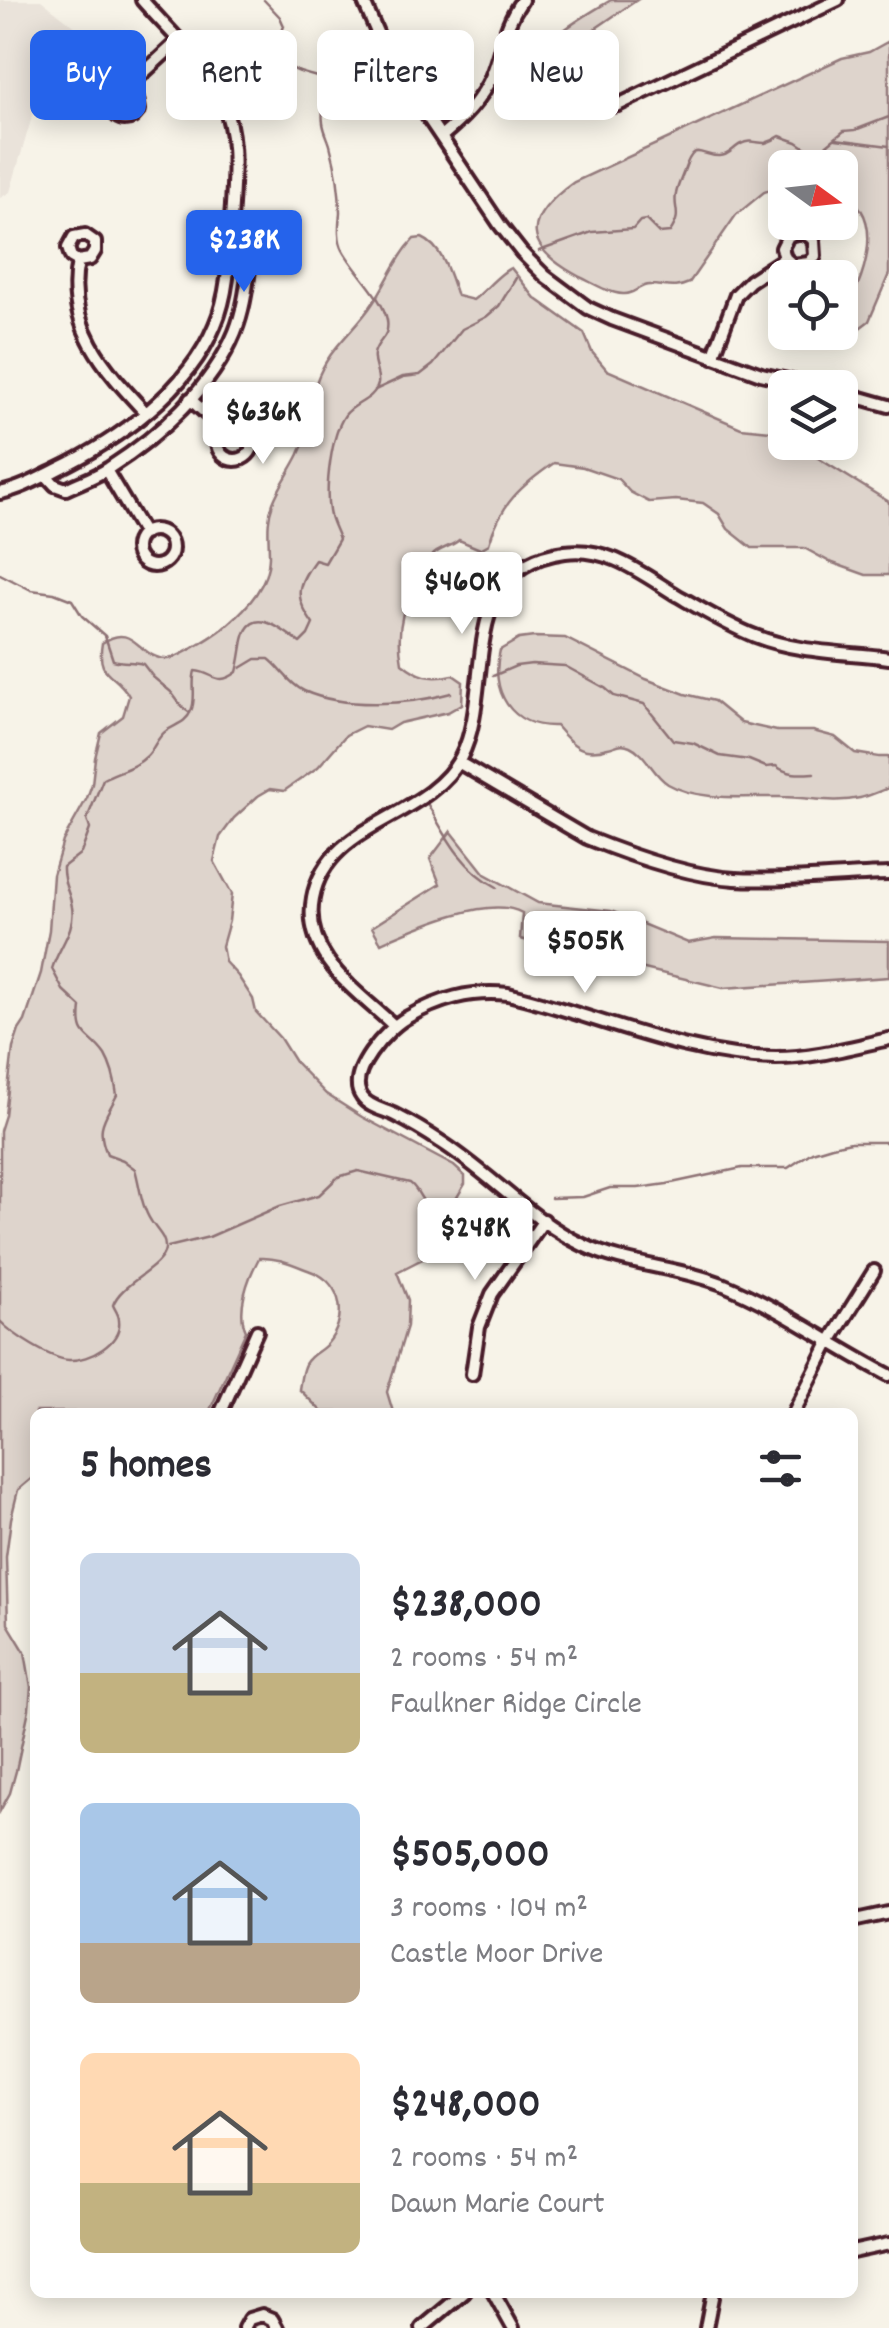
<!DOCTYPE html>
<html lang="en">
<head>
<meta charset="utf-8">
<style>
  :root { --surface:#fff; --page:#f2f2f3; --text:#2b2b33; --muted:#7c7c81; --accent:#2563eb }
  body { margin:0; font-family:Dekko,sans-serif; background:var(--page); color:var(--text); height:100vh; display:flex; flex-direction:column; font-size:38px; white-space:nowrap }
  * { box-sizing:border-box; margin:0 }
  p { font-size:32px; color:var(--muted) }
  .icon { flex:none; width:55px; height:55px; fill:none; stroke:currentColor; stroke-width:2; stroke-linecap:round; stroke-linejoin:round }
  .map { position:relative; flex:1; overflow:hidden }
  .drawer { position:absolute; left:30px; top:1408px; width:828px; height:890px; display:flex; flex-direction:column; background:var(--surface); border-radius:15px; box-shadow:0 5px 25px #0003 }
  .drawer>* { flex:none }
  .guide { position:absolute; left:30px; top:30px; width:830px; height:90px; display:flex; gap:20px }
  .needle { width:65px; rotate:105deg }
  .buttons { position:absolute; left:768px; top:150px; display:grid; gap:20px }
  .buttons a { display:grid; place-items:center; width:90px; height:90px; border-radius:15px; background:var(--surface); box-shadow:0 5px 25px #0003; font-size:50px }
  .price { position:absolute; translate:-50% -85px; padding:0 22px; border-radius:10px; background:#fff; color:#222; font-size:32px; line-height:65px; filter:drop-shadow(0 2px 5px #0008) }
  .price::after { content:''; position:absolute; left:50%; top:60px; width:30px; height:22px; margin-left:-15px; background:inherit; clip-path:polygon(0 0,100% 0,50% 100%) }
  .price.active { background:var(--accent); color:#fff }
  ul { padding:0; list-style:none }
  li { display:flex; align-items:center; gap:30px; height:250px; padding:0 50px }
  li span { display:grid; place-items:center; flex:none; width:280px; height:200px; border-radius:15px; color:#555 }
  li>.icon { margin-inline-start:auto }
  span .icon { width:120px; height:120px; fill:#fffc; stroke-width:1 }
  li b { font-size:42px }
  h2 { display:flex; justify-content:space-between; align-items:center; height:120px; padding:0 50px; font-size:42px }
  .chip { padding:0 35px; border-radius:15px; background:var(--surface); box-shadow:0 5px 25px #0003; font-size:35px; line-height:90px }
  .chip.active { background:var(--accent); color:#fff }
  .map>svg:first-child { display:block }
  .built { fill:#eae3da }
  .green { fill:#ded4cc; stroke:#947a7c; stroke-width:2.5 }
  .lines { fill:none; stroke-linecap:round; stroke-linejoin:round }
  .stream { stroke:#8e7275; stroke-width:2.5 }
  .street-casing { stroke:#4a1f2b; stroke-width:18 }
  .street { stroke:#f7f3e8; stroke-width:10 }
</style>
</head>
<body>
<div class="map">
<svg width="889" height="2328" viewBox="0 0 889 2328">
  <rect width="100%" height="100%" fill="#f7f3e8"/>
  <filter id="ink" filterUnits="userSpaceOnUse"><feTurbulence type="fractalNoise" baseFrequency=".01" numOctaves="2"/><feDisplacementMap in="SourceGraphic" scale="20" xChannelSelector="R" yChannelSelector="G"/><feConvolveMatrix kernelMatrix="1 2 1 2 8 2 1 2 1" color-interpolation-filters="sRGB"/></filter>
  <g filter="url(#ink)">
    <!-- built -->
    <path class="built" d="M 0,0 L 41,0 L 87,36 L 45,72 L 10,192 L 0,198 Z"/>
    <!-- green -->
    <path class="green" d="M 611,0 L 637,0 L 526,76 C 540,40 578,20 611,0 Z
      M 889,41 L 889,274 L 869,321 L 857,330 L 848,327 L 841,317 C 864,283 889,213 840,193 L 840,168 L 785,168 L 785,185 L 764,192 L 736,215 L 689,283 C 674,290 665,285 651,285 C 639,284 635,295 623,294 C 608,293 593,283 580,277 C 523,247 521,220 574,182 L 842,58 L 869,52 Z
      M 422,238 C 443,247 450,276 457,296 L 473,300 C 484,292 501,271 511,268 L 535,298 L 584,333 L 592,352 L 607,370 L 741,428 L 770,431 L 785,439 L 785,442 L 791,443 L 805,450 L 889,502 L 889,575 L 866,575 L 830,562 L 804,548 L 752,548 L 728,529 L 719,514 L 703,503 L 676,500 L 649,502 L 630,492 L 618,479 L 583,467 L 554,463 C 522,485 500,504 489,544 L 480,549 L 459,540 C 452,547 439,548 432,556 C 428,560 426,565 423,570 C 404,601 395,626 402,663 C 419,677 431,680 453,675 L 463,682 L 462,704 L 448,712 L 400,723 L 388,730 L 364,726 L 346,735 L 318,767 L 284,791 L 270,789 L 258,796 L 234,818 L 220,837 L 214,861 L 232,894 L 229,921 L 222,946 L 225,962 L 238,976 L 253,999 L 256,1012 L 280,1038 L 295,1062 L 326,1094 L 362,1117 L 454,1166 L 465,1176 L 465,1184 L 456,1199 L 445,1237 L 436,1252 L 397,1272 L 408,1300 L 407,1326 L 387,1392 L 393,1412 L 322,1412 L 299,1389 C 301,1379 302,1365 309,1359 C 314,1353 322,1350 327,1344 C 348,1320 343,1284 313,1272 C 294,1265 279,1257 259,1258 C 248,1278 236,1310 246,1331 L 209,1412 L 35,1412 L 35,1478 L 31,1479 L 18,1490 L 11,1519 L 6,1557 L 8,1624 L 25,1652 L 31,1687 L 29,1709 L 16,1771 L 10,1793 L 0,1811 L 0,1131 L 5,1115 L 13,1048 L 19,1030 L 25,1021 L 41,973 L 49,930 L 53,875 L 63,841 L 87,798 L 92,784 L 95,758 L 101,733 L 123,716 L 129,696 C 115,671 96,678 102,643 C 135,620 138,660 168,659 C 179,658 219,633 227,625 C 248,607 269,584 269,556 C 269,537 266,521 273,503 C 282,479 300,460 306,435 C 311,418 310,400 316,383 C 328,348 354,332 373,303 C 388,281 396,258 414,239 Z
      M 534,637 L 565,638 L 646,679 L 685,694 L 714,701 L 741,723 L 777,731 L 813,731 L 835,737 L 855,753 L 879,757 L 889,757 L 889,788 C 879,791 870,796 860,798 C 834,804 808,797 782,797 C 748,796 699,802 668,784 C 653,775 646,753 630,746 C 621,742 617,746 608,748 C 582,756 572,745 556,726 C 511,728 489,691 500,650 L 519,639 Z
      M 451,831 L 485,874 L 538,903 L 611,911 L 688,943 L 716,938 L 889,941 L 889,977 L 723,988 L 520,939 L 522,913 C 490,894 413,929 381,943 L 372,927 L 440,884 L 430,859 Z"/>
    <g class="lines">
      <!-- stream -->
      <path class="stream" d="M 836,139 L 889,146
        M 539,251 L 592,232 L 633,229 L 640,221 L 646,220 L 659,233 L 670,232 C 683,213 673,210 676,194 C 677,187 681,179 684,171 C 695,139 699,157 720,156 C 729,156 734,147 741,144 C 750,139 756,143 765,143 C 769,142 777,138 780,136 L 797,142 L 812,152 L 822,149 L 844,131 L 855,130 L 889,117
        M 375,390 L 403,377 L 420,375 L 433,365 L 462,329 L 486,317 L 499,306 L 516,278
        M 0,574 L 31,590 L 54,593 L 72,600 L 82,616 L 105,636 L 113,660 C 124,663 133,661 143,664 L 153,677 L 171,692 L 183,708 L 190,713
        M 241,668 L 256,659 L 269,659 C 281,668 289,684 304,691 C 344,709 409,705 451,693
        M 493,676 L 516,666 L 532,664 L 565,666 L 605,688 L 614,696 L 644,704 L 673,740 L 693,743 L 720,756 L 749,760 L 766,767 L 776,766 C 788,775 800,774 814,773
        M 427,803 C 446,837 462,869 497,887
        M 551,1198 L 583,1197 L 610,1188 L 638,1188 L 667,1184 L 742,1168 L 788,1168 L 812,1152 L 832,1146 L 851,1142 L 889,1142
        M 168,1247 L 209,1237 L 280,1206 L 319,1195 L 338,1177 L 358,1171 L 410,1183 C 417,1188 419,1196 425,1203 L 446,1205
        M 0,1321 C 12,1334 50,1359 69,1360 C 89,1361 122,1343 119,1320 C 119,1314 115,1310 113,1305 C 121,1282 162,1269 165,1249 C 166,1237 156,1230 151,1221 C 141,1206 140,1186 135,1169 L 123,1160 L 107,1154 C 95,1126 105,1119 117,1095 C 115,1081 112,1067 105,1055 C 90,1033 77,1040 81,1007 L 63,990 L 52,969 C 58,948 76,930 72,907 C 70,892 62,883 63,867 L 81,853 L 90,829 L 87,819 L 103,779 C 118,771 135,768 147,756 C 154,749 157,737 166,731 C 176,724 186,723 191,711 C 197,699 191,684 195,671 C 214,672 216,688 237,672 C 240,661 241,650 243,640 C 251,603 283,630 300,643 L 308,635 L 313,624 C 293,596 297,585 315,560 L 325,563 L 339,539 C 336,530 330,520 329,511 C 325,487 331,435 345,415 C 354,403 374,400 378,384 C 380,374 372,365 374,354 C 377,339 390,339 387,320 C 383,297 354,271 343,250 C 337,238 339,225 340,212 C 340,190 336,167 330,145 C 328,138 324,131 323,123 C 321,109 325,99 330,87 L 327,80 C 295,70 267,69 284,26 L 280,17 L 264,0"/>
      <defs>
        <path id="street" d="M 363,0 L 382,44 L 398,73 L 500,225 L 522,253 L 545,276 L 588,308 L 612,319 L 761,374 L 823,388
          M 491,78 C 532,91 575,112 618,105 L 838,0
          M 129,92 L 137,98 L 139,110 L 133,117 C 124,121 116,119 112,109 L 115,96 L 124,92 L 129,92 L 137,79 L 178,41
          M 441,137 C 461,120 482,100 492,75 C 503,47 504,25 522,0
          M 78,261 L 90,259 L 95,251 L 95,242 L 85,235 L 74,237 L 68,248 L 71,257 L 78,261 C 64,326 106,370 146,413
          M 713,357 L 736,295 L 750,281 L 785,258 L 793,265 L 809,263 L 815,256 L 814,241 C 807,232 798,231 788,236 L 782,248 L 785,258
          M 840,392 L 889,406
          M 190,399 L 223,429
          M217 442a18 18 0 1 1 36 0a18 18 0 1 1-36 0Z
          M 106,470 L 144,534
          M 46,475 L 55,485 L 66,489 C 80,482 96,477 109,468 C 159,436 212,388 235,332 C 243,312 246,291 249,270 L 243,262 L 229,258
          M 0,493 C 20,489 38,479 56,470 C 118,440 188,391 215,325 C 231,288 229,244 232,205 C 234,170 237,134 222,100 C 206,64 168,30 142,0
          M136 548a18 18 0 1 1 36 0a18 18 0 1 1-36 0Z
          M 458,762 L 587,838 C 629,855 689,876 735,879 C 786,882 838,875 889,874
          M 393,1025 C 357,991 302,956 313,898 C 327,821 427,821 461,757 C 496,689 453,567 565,552 C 607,546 641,573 675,594 C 701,609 727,625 755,636 C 799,653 844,652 889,658
          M 889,1039 C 852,1047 814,1058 776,1058 C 683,1057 596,1015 508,994 C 470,990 439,999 406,1018 C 387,1029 345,1074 362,1097 C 368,1107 385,1110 395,1115 C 411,1123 426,1132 441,1142 C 490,1173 530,1220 583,1245 C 626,1266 677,1266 722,1284 C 781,1308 833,1346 889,1375
          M 472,1374 L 479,1327 L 492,1294 L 544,1220
          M 221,1412 L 257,1331
          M 794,1412 L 829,1343 L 874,1271
          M 852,1921 L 889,1913
          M 852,2252 L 889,2244
          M 493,2292 L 513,2328
          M 244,2328 L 249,2319 L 262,2315 L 272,2319 L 277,2328
          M 422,2328 L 465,2292
          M 706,2328 L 713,2292"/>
      </defs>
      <!-- street casing -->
      <use href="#street" class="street-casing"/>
      <!-- street -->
      <use href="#street" class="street"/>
    </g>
  </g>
</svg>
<div class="buttons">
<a><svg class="needle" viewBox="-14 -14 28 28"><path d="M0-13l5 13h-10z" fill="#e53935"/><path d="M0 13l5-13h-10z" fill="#7c7c81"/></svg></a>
<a><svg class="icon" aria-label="locate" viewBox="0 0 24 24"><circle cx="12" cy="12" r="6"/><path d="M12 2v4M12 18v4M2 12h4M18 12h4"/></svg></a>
<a><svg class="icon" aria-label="layers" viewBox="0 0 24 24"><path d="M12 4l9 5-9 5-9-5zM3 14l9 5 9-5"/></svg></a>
</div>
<b class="price active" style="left:244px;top:295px">$238K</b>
<b class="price" style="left:263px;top:467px">$636K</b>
<b class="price" style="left:462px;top:637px">$460K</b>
<b class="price" style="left:585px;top:996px">$505K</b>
<b class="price" style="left:475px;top:1283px">$248K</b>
<div class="guide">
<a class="chip active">Buy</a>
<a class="chip">Rent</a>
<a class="chip">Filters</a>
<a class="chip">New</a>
</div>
<section class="drawer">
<h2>5 homes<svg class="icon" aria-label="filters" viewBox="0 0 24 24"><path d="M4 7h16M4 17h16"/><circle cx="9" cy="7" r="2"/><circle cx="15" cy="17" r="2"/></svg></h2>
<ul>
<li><span style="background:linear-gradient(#c9d6e8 60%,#c2b280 0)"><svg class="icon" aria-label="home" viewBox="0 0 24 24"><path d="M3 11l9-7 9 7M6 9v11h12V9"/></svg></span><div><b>$238,000</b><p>2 rooms · 54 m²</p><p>Faulkner Ridge Circle</p></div></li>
<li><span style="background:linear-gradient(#a9c7e8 70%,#b9a48a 0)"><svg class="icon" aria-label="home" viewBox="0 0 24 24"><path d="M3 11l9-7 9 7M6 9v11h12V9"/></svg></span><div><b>$505,000</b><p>3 rooms · 104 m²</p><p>Castle Moor Drive</p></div></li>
<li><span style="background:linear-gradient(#ffd9b3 65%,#c2b280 0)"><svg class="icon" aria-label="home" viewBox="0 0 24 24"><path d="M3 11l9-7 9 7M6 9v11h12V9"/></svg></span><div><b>$248,000</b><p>2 rooms · 54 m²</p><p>Dawn Marie Court</p></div></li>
</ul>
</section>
</div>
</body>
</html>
